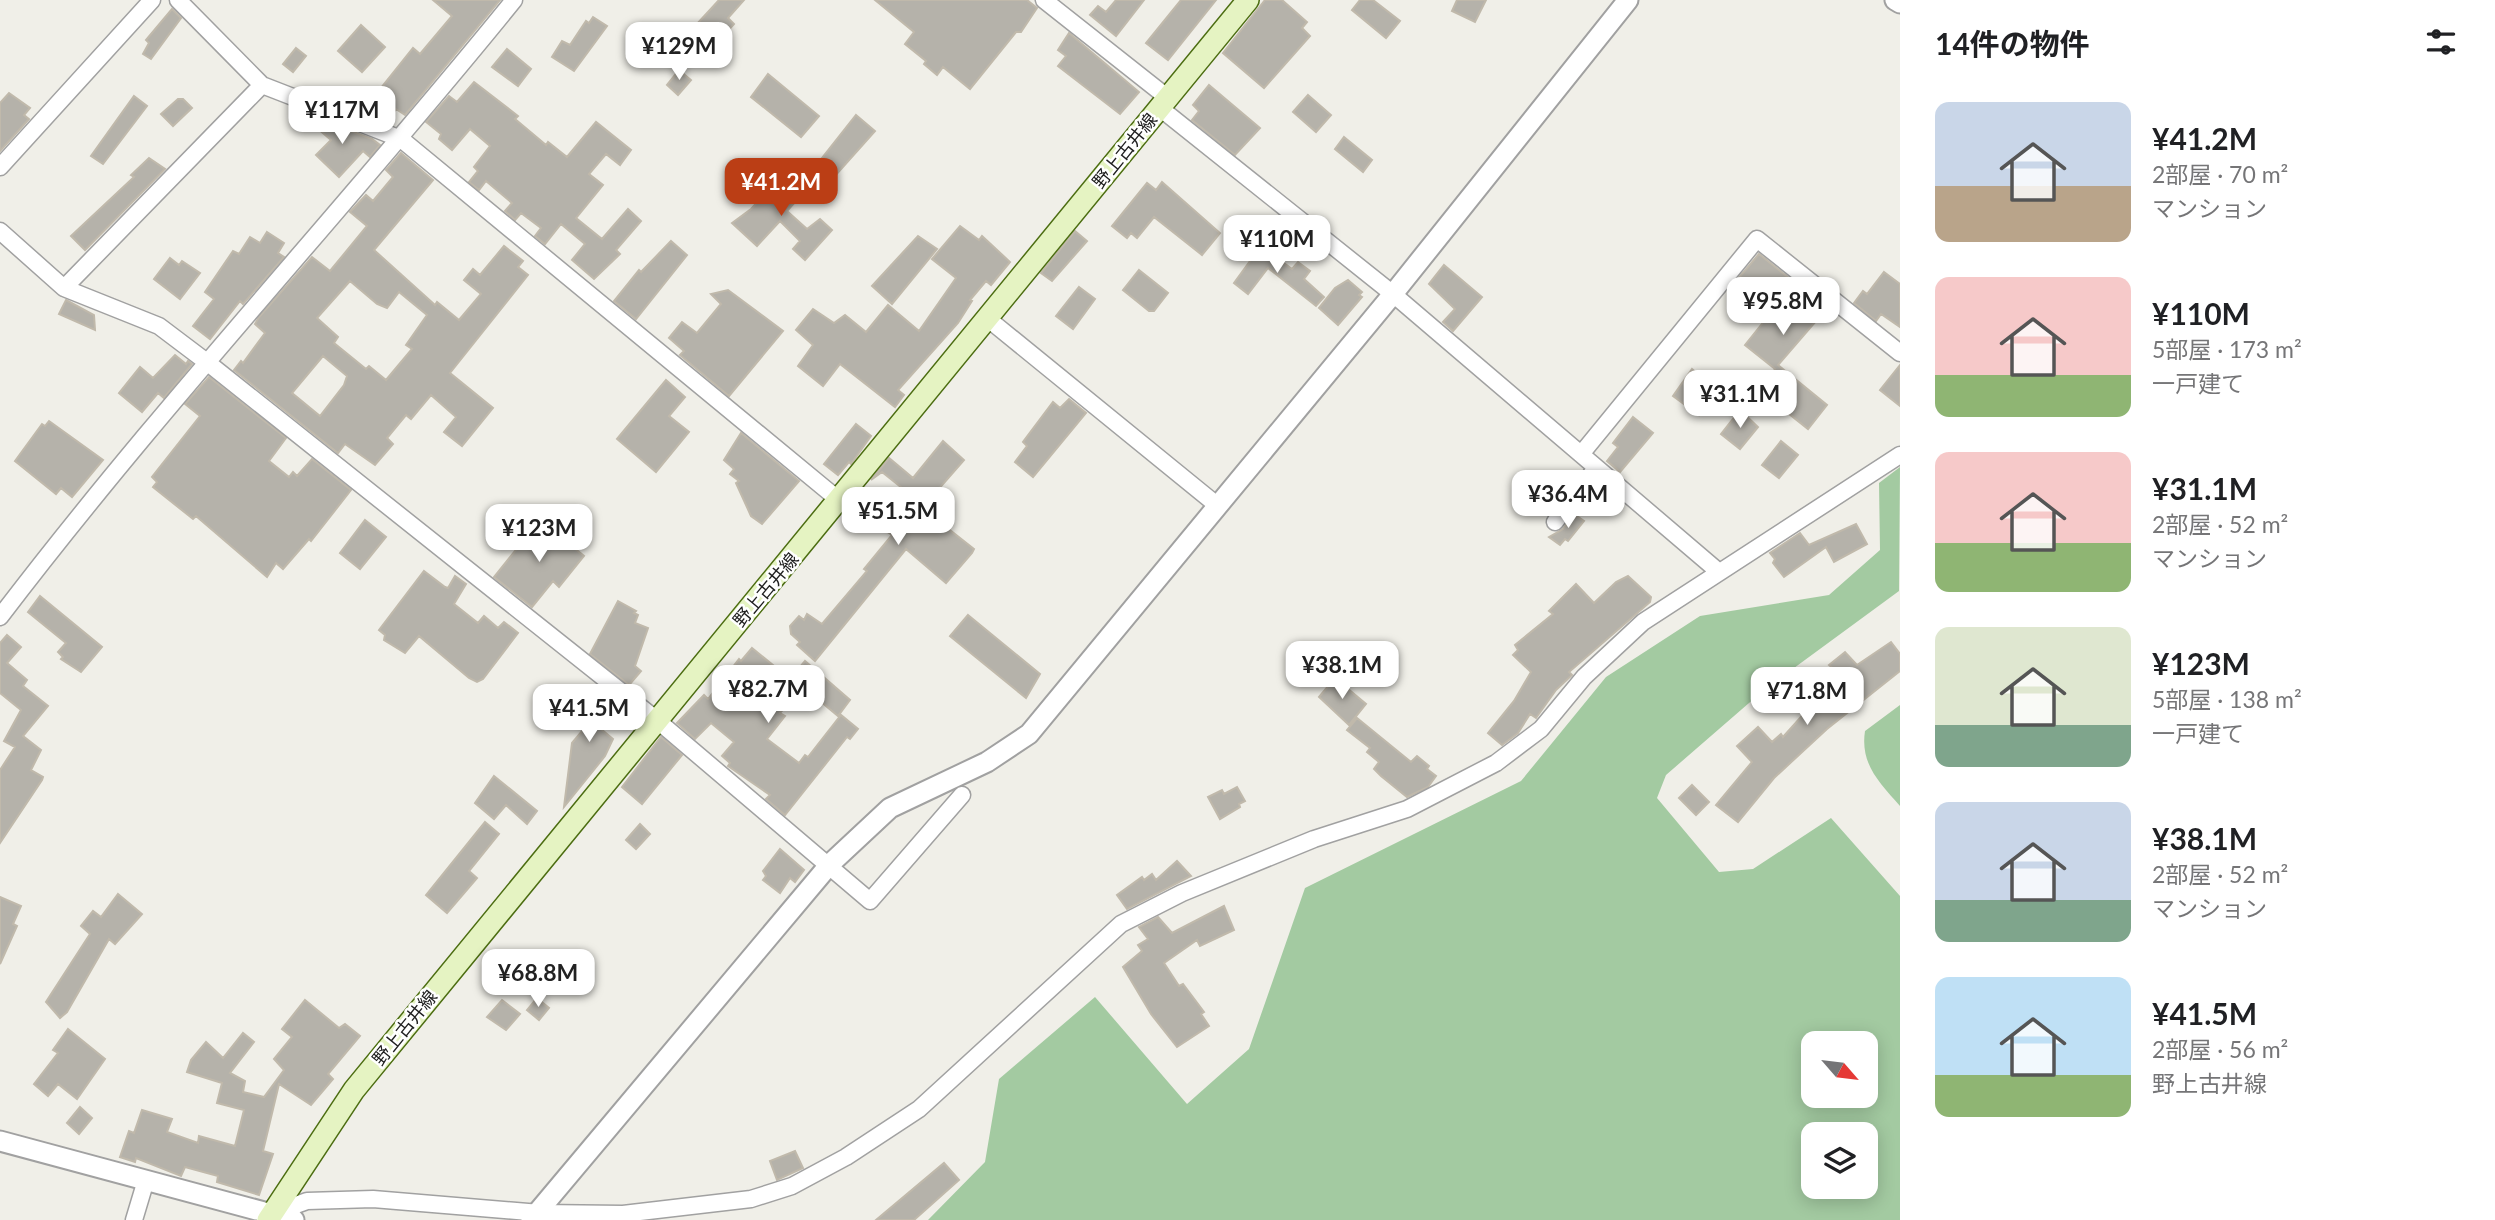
<!DOCTYPE html>
<html lang="ja">
<head>
<meta charset="utf-8">
<style>
  :root { --surface:#fff; --page:#f6f6f6; --text:#202124; --muted:#757577; --accent:#bb3e15 }
  body { margin:0; font-family:Lato,"Noto Sans JP",sans-serif; background:var(--page); color:var(--text); height:100vh; display:flex; flex-direction:column; font-size:26px; white-space:nowrap }
  * { box-sizing:border-box; margin:0 }
  p { font-size:23px; color:var(--muted) }
  .icon { flex:none; width:38px; height:38px; fill:none; stroke:currentColor; stroke-width:2; stroke-linecap:round; stroke-linejoin:round }
  .map { position:relative; flex:1; overflow:hidden }
  .details { display:flex; flex-direction:column; background:var(--surface); width:595px }
  .details>* { flex:none }
  .needle { width:46px; rotate:118deg }
  .fabs { position:absolute; left:1801px; top:1031px; display:grid; gap:14px }
  .fabs a { display:grid; place-items:center; width:77px; height:77px; border-radius:14px; background:var(--surface); box-shadow:0 4px 18px #0003; font-size:35px }
  .price { position:absolute; translate:-50% -60px; padding:0 16px; border-radius:14px; background:#fff; color:#222; font-size:23px; line-height:46px; filter:drop-shadow(0 2px 4px #0008) }
  .price::after { content:''; position:absolute; left:50%; top:42px; width:21px; height:16px; margin-left:-10px; background:inherit; clip-path:polygon(0 0,100% 0,50% 100%) }
  .price.selected { background:var(--accent); color:#fff }
  ul { padding:0; list-style:none }
  li { display:flex; align-items:center; gap:21px; height:175px; padding:0 35px }
  li span { display:grid; place-items:center; flex:none; width:196px; height:140px; border-radius:14px; color:#555 }
  li>.icon { margin-inline-start:auto }
  span .icon { width:84px; height:84px; fill:#fffc; stroke-width:1 }
  li b { font-size:30px }
  h2 { display:flex; justify-content:space-between; align-items:center; height:84px; padding:0 35px; font-size:30px }
  main { display:flex; flex:1; min-height:0 }
  .map>svg:first-child { display:block }
  .forest { fill:#a3caa1; fill-rule:evenodd }
  .building { fill:#b5b2aa; stroke:#c0b9ab; stroke-width:2; fill-rule:evenodd }
  .lines { fill:none; stroke-linecap:round; stroke-linejoin:round }
  .minor-casing { stroke:#a1a1a1; stroke-width:19 }
  .tertiary-casing { stroke:#a1a1a1; stroke-width:23 }
  .secondary-casing { stroke:#4c6d11; stroke-width:24 }
  .minor { stroke:#fff; stroke-width:16 }
  .tertiary { stroke:#fff; stroke-width:19 }
  .secondary { stroke:#e5f3c2; stroke-width:21 }
  .labels { text-anchor:middle; stroke-width:5; stroke-linejoin:round; paint-order:stroke }
  .street-label { font-size:18px; fill:#202020; stroke:#fff }
</style>
</head>
<body>
<main>
<div class="map">
<svg width="1900" height="1220" viewBox="0 0 1900 1220">
  <rect width="100%" height="100%" fill="#f0efe8"/>
  <!-- forest -->
  <path class="forest" d="M 1900,467 L 1899,591 L 1764,690 L 1666,775 L 1657,798 L 1719,872 L 1753,869 L 1831,818 L 1900,896 L 1900,1220 L 928,1220 L 985,1162 L 999,1079 L 1095,997 L 1187,1104 L 1249,1049 L 1305,888 L 1521,781 L 1606,677 L 1700,616 L 1829,595 L 1880,550 L 1879,483 ZM 1813,1043 L 1866,1043 L 1866,1096 L 1813,1096 ZM 1813,1134 L 1866,1134 L 1866,1186 L 1813,1186 Z
    M 1900,705 L 1900,806 C 1879,782 1860,764 1865,731 Z"/>
  <!-- building -->
  <path class="building" d="M 433,0 L 500,0 L 405,115 L 396,109 L 391,116 L 373,98 L 413,48 L 420,54 L 452,16 Z
    M 719,0 L 744,0 L 728,18 L 734,24 L 726,33 L 721,29 L 700,52 L 684,38 Z
    M 875,0 L 1027,0 L 1037,8 L 1021,32 L 1016,32 L 970,89 L 943,67 L 937,75 L 924,64 L 926,61 L 905,44 L 914,32 Z
    M 1116,0 L 1144,0 L 1116,36 L 1090,15 L 1098,6 L 1106,12 Z
    M 1181,0 L 1216,0 L 1168,60 L 1146,43 Z
    M 1265,0 L 1282,0 L 1307,22 L 1302,28 L 1310,36 L 1264,88 L 1223,53 Z
    M 1360,0 L 1373,0 L 1400,21 L 1386,38 L 1352,10 Z
    M 1457,0 L 1486,0 L 1475,22 L 1452,11 Z
    M 172,9 L 181,18 L 151,59 L 143,54 L 149,43 L 146,40 Z
    M 593,17 L 607,26 L 574,71 L 552,57 L 562,41 L 570,45 L 586,21 L 589,23 Z
    M 361,25 L 385,47 L 362,72 L 338,51 Z
    M 1069,33 L 1139,92 L 1120,114 L 1058,66 L 1066,56 L 1058,50 Z
    M 296,48 L 306,56 L 293,72 L 283,64 Z
    M 507,49 L 531,69 L 518,86 L 492,67 Z
    M 679,70 L 691,80 L 678,95 L 667,85 Z
    M 768,74 L 819,116 L 801,137 L 751,97 Z
    M 474,82 L 518,116 L 515,119 L 546,145 L 548,142 L 567,157 L 596,122 L 631,150 L 620,165 L 606,154 L 589,174 L 603,185 L 576,218 L 602,239 L 628,209 L 641,221 L 616,250 L 620,254 L 594,279 L 572,260 L 585,244 L 561,224 L 545,244 L 535,236 L 541,228 L 521,213 L 515,220 L 505,211 L 512,203 L 486,181 L 479,190 L 469,182 L 478,171 L 474,167 L 490,146 L 470,129 L 452,150 L 439,139 L 441,134 L 426,122 L 449,96 L 457,102 Z
    M 1209,85 L 1260,128 L 1235,155 L 1192,120 L 1199,111 L 1193,105 Z
    M 9,93 L 30,108 L 24,115 L 29,119 L 0,151 L 0,103 Z
    M 1308,95 L 1331,115 L 1316,132 L 1293,112 Z
    M 134,96 L 147,106 L 103,164 L 91,156 Z
    M 178,99 L 183,99 L 192,108 L 173,126 L 161,114 Z
    M 305,113 L 330,123 L 340,131 L 343,128 L 372,139 L 380,145 L 370,157 L 363,151 L 339,177 L 316,155 L 331,140 L 303,116 Z
    M 856,115 L 875,131 L 835,176 L 818,163 Z
    M 1344,137 L 1372,160 L 1363,172 L 1335,149 Z
    M 401,153 L 433,180 L 374,250 L 435,305 L 437,302 L 459,320 L 481,294 L 464,280 L 473,269 L 480,275 L 504,246 L 523,261 L 518,267 L 528,275 L 450,373 L 493,408 L 462,446 L 444,432 L 456,417 L 431,395 L 411,419 L 406,415 L 387,438 L 393,444 L 375,465 L 345,444 L 338,453 L 234,370 L 241,361 L 243,363 L 265,333 L 255,324 L 259,317 L 312,257 L 330,271 L 367,226 L 350,212 L 366,195 L 373,201 L 393,177 L 386,170 ZM 350,281 L 377,304 L 387,308 L 399,292 L 427,315 L 406,345 L 412,349 L 386,380 L 369,366 L 366,369 L 334,343 L 338,337 L 317,318 ZM 323,356 L 347,376 L 344,385 L 320,416 L 292,393 Z
    M 149,158 L 165,169 L 85,250 L 71,236 L 134,177 L 131,175 Z
    M 784,173 L 804,192 L 787,211 L 807,229 L 820,219 L 832,230 L 805,260 L 793,249 L 800,241 L 780,221 L 757,246 L 732,223 L 751,209 Z
    M 1162,182 L 1220,233 L 1202,255 L 1154,217 L 1137,238 L 1131,233 L 1127,238 L 1112,226 L 1147,183 L 1156,190 Z
    M 960,226 L 979,240 L 982,236 L 1010,262 L 991,285 L 986,281 L 970,300 L 972,301 L 958,323 L 898,390 L 904,395 L 895,407 L 840,364 L 823,386 L 798,366 L 813,345 L 796,330 L 813,309 L 834,323 L 845,315 L 866,332 L 888,305 L 919,331 L 956,278 L 932,259 Z
    M 1075,231 L 1087,241 L 1052,281 L 1041,273 Z
    M 267,232 L 284,243 L 278,253 L 284,257 L 243,304 L 240,301 L 210,339 L 193,326 L 214,299 L 205,292 L 233,251 L 239,254 L 250,237 L 260,243 Z
    M 918,236 L 937,249 L 892,304 L 872,286 Z
    M 671,241 L 687,255 L 636,319 L 614,301 L 639,270 L 641,272 Z
    M 1261,246 L 1292,269 L 1298,262 L 1310,271 L 1304,279 L 1324,297 L 1316,306 L 1268,268 L 1248,294 L 1234,283 Z
    M 1759,254 L 1824,306 L 1820,311 L 1823,313 L 1778,365 L 1827,405 L 1808,429 L 1779,406 L 1776,410 L 1756,394 L 1775,369 L 1745,345 L 1773,310 L 1736,281 Z
    M 170,258 L 179,265 L 182,261 L 200,273 L 180,299 L 154,279 Z
    M 1444,265 L 1482,297 L 1453,331 L 1443,322 L 1455,309 L 1429,284 Z
    M 1139,270 L 1168,293 L 1154,311 L 1149,311 L 1123,290 Z
    M 1884,272 L 1900,284 L 1900,327 L 1881,314 L 1876,321 L 1854,303 L 1863,291 L 1867,294 Z
    M 1348,280 L 1362,292 L 1359,295 L 1362,297 L 1338,325 L 1319,308 L 1335,288 Z
    M 1079,287 L 1095,299 L 1073,329 L 1056,316 Z
    M 728,290 L 783,331 L 729,396 L 680,355 L 684,351 L 669,338 L 682,322 L 697,333 L 721,304 L 711,294 Z
    M 66,300 L 94,315 L 95,330 L 59,314 Z
    M 175,355 L 186,364 L 188,361 L 192,364 L 164,398 L 158,393 L 142,412 L 119,393 L 140,367 L 153,378 Z
    M 1900,365 L 1900,406 L 1880,390 Z
    M 1692,369 L 1717,391 L 1699,415 L 1673,396 Z
    M 209,377 L 286,438 L 269,461 L 289,477 L 293,472 L 297,476 L 312,459 L 351,490 L 311,541 L 309,539 L 283,569 L 276,563 L 267,577 L 196,516 L 193,519 L 153,487 L 157,482 L 152,477 L 200,416 L 185,404 Z
    M 666,380 L 685,397 L 669,416 L 689,432 L 656,472 L 617,439 Z
    M 1069,399 L 1086,413 L 1033,477 L 1015,462 L 1027,446 L 1023,442 L 1053,402 L 1060,408 Z
    M 1740,410 L 1758,427 L 1740,449 L 1721,434 Z
    M 1633,417 L 1653,433 L 1620,472 L 1607,461 L 1618,447 L 1613,443 Z
    M 49,421 L 103,460 L 72,497 L 61,488 L 56,494 L 15,461 L 42,424 L 45,426 Z
    M 856,424 L 871,436 L 851,464 L 849,462 L 838,475 L 824,464 Z
    M 741,433 L 799,481 L 762,524 L 751,516 L 736,483 L 739,481 L 730,474 L 734,469 L 724,460 Z
    M 943,441 L 964,460 L 922,508 L 974,549 L 972,553 L 946,583 L 906,549 L 815,661 L 797,645 L 800,642 L 791,634 L 790,626 L 799,616 L 804,620 L 807,614 L 822,624 L 867,571 L 864,569 L 892,535 L 886,531 L 909,503 L 898,494 L 902,488 L 882,472 L 871,480 L 889,458 L 913,478 Z
    M 1781,441 L 1798,455 L 1779,478 L 1762,465 Z
    M 1574,514 L 1584,521 L 1568,541 L 1565,539 L 1560,545 L 1549,537 L 1563,529 Z
    M 365,520 L 386,537 L 360,569 L 340,553 Z
    M 540,520 L 584,556 L 559,587 L 553,581 L 532,607 L 494,577 Z
    M 1856,524 L 1867,544 L 1834,562 L 1826,547 L 1784,577 L 1773,563 L 1775,559 L 1770,553 L 1800,533 L 1809,545 Z
    M 424,571 L 445,587 L 448,588 L 455,576 L 466,584 L 454,604 L 478,623 L 484,616 L 498,628 L 504,622 L 518,633 L 483,679 L 477,682 L 469,678 L 419,636 L 405,653 L 384,640 L 385,635 L 379,630 Z
    M 1628,576 L 1651,597 L 1650,602 L 1569,672 L 1572,675 L 1556,690 L 1536,718 L 1530,714 L 1518,733 L 1502,745 L 1488,733 L 1514,701 L 1531,672 L 1513,655 L 1518,650 L 1515,645 L 1553,614 L 1549,611 L 1576,584 L 1594,603 L 1616,582 Z
    M 40,596 L 102,647 L 81,672 L 61,659 L 63,657 L 58,652 L 66,643 L 28,612 Z
    M 618,601 L 636,611 L 634,613 L 638,615 L 635,623 L 648,628 L 635,666 L 641,671 L 629,685 L 590,654 Z
    M 968,615 L 1040,674 L 1026,698 L 950,636 Z
    M 7,635 L 21,647 L 7,663 L 27,680 L 23,686 L 48,706 L 23,736 L 41,750 L 31,770 L 43,777 L 42,780 L 0,843 L 0,770 L 15,747 L 4,741 L 21,710 L 0,693 L 0,643 Z
    M 1891,642 L 1900,654 L 1900,671 L 1827,729 L 1774,778 L 1738,822 L 1716,805 L 1752,762 L 1737,746 L 1758,727 L 1772,742 L 1781,734 L 1783,737 L 1809,708 L 1846,679 L 1829,665 L 1845,652 L 1857,665 Z
    M 752,648 L 790,679 L 805,661 L 850,700 L 838,716 L 802,686 L 780,713 L 785,716 L 767,739 L 799,763 L 805,755 L 808,757 L 841,715 L 858,729 L 850,739 L 847,737 L 785,815 L 766,799 L 770,795 L 728,766 L 730,763 L 722,756 L 734,742 L 711,723 L 695,739 L 677,723 L 704,695 L 708,699 L 739,659 L 741,661 Z
    M 1335,678 L 1366,704 L 1349,725 L 1319,697 Z
    M 603,691 L 617,703 L 601,729 L 613,739 L 605,756 L 564,807 L 572,743 L 583,730 L 576,725 Z
    M 1357,718 L 1411,762 L 1417,756 L 1429,766 L 1427,769 L 1436,776 L 1428,787 L 1407,797 L 1381,776 L 1374,769 L 1379,762 L 1367,752 L 1370,748 L 1347,730 Z
    M 661,737 L 682,755 L 642,804 L 622,787 Z
    M 494,776 L 537,811 L 527,824 L 506,805 L 494,819 L 475,803 Z
    M 1692,785 L 1709,802 L 1696,815 L 1679,798 Z
    M 1237,787 L 1245,801 L 1239,804 L 1240,807 L 1220,819 L 1208,797 L 1222,790 L 1224,794 Z
    M 485,822 L 499,834 L 469,871 L 477,878 L 447,913 L 426,895 Z
    M 640,824 L 650,834 L 636,849 L 626,840 Z
    M 780,849 L 804,870 L 795,882 L 790,878 L 780,893 L 763,880 L 766,876 L 763,871 Z
    M 1177,861 L 1191,876 L 1127,909 L 1117,895 L 1142,877 L 1144,880 L 1152,874 L 1156,880 Z
    M 118,894 L 142,914 L 115,944 L 109,939 L 67,1012 L 60,1018 L 46,1002 L 90,934 L 81,926 L 93,911 L 101,917 Z
    M 0,897 L 21,906 L 13,924 L 17,926 L 0,964 Z
    M 1224,906 L 1234,930 L 1200,946 L 1197,940 L 1164,963 L 1179,986 L 1183,984 L 1204,1012 L 1201,1014 L 1209,1026 L 1177,1047 L 1151,1014 L 1123,967 L 1142,951 L 1138,945 L 1148,939 L 1139,927 L 1158,917 L 1172,933 Z
    M 537,998 L 549,1008 L 539,1020 L 527,1010 Z
    M 305,1000 L 339,1028 L 345,1024 L 360,1036 L 328,1074 L 333,1079 L 311,1105 L 279,1084 L 263,1151 L 273,1154 L 259,1195 L 217,1182 L 218,1176 L 185,1167 L 181,1176 L 136,1158 L 135,1162 L 120,1157 L 129,1131 L 134,1133 L 142,1110 L 172,1119 L 167,1132 L 198,1143 L 199,1136 L 235,1146 L 244,1110 L 217,1103 L 222,1083 L 187,1072 L 191,1060 L 206,1042 L 223,1058 L 243,1033 L 254,1042 L 230,1073 L 245,1081 L 243,1092 L 264,1097 L 284,1070 L 274,1059 L 292,1037 L 282,1029 Z
    M 502,1000 L 520,1014 L 506,1030 L 487,1017 Z
    M 68,1029 L 105,1059 L 77,1099 L 58,1084 L 48,1096 L 34,1084 L 58,1053 L 53,1050 Z
    M 80,1107 L 92,1118 L 79,1134 L 67,1123 Z
    M 795,1151 L 803,1168 L 777,1180 L 770,1161 Z
    M 944,1163 L 959,1180 L 914,1220 L 876,1220 Z"/>
  <g class="lines">
    <defs>
      <path id="minor" d="M 178,0 L 262,85 L 401,139 L 840,501
        M 1044,0 L 1168,98
        M 1160,108 L 1393,294 L 1719,572
        M 0,167 L 152,0
        M 0,231 L 64,288 L 159,326 L 208,363 L 658,721 L 870,901 L 962,795
        M 64,288 L 262,85
        M 987,318 L 1218,506
        M 1582,453 L 1757,239 L 1900,353
        M 1555,522 L 1596,468
        M 0,617 C 162,404 346,208 514,0
        M 271,1214 L 307,1201 L 373,1199 L 540,1213 L 623,1214 L 751,1199 L 792,1186 L 846,1157 L 919,1109 L 1121,924 L 1182,893 L 1314,839 L 1407,809 L 1496,763 L 1541,729 L 1584,677 L 1643,622 L 1900,455
        M 134,1220 L 146,1180"/>
      <path id="tertiary" d="M 1895,0 L 1900,3
        M 0,1141 L 294,1220
        M 531,1220 L 830,864 L 890,808 L 987,762 L 1029,734 L 1393,294 L 1628,0"/>
      <path id="secondary" d="M 268,1220 L 354,1090 L 1248,0"/>
    </defs>
    <!-- minor casing -->
    <use href="#minor" class="minor-casing"/>
    <!-- tertiary casing -->
    <use href="#tertiary" class="tertiary-casing"/>
    <!-- secondary casing -->
    <use href="#secondary" class="secondary-casing"/>
    <!-- minor -->
    <use href="#minor" class="minor"/>
    <!-- tertiary -->
    <use href="#tertiary" class="tertiary"/>
    <!-- secondary -->
    <use href="#secondary" class="secondary"/>
  </g>
  <g class="labels">
    <!-- street labels -->
    <g class="street-label">
      <text transform="translate(1125 151) rotate(-51)" y="6">野上古井線</text>
      <text transform="translate(766 590) rotate(-50)" y="6">野上古井線</text>
      <text transform="translate(405 1028) rotate(-51)" y="6">野上古井線</text>
    </g>
  </g>
</svg>
<div class="fabs">
<a><svg class="needle" viewBox="-14 -14 28 28"><path d="M0-13l5 13h-10z" fill="#e53935"/><path d="M0 13l5-13h-10z" fill="#757577"/></svg></a>
<a><svg class="icon" aria-label="layers" viewBox="0 0 24 24"><path d="M12 4l9 5-9 5-9-5zM3 14l9 5 9-5"/></svg></a>
</div>
<b class="price" style="left:679px;top:82px">¥129M</b>
<b class="price" style="left:342px;top:146px">¥117M</b>
<b class="price selected" style="left:781px;top:218px">¥41.2M</b>
<b class="price" style="left:1277px;top:275px">¥110M</b>
<b class="price" style="left:1783px;top:337px">¥95.8M</b>
<b class="price" style="left:1740px;top:430px">¥31.1M</b>
<b class="price" style="left:1568px;top:530px">¥36.4M</b>
<b class="price" style="left:898px;top:547px">¥51.5M</b>
<b class="price" style="left:539px;top:564px">¥123M</b>
<b class="price" style="left:1342px;top:701px">¥38.1M</b>
<b class="price" style="left:768px;top:725px">¥82.7M</b>
<b class="price" style="left:1807px;top:727px">¥71.8M</b>
<b class="price" style="left:589px;top:744px">¥41.5M</b>
<b class="price" style="left:538px;top:1009px">¥68.8M</b>
</div>
<section class="details">
<h2>14件の物件<svg class="icon" aria-label="filters" viewBox="0 0 24 24"><path d="M4 7h16M4 17h16"/><circle cx="9" cy="7" r="2"/><circle cx="15" cy="17" r="2"/></svg></h2>
<ul>
<li><span style="background:linear-gradient(#c9d6e8 60%,#b9a48a 0)"><svg class="icon" aria-label="home" viewBox="0 0 24 24"><path d="M3 11l9-7 9 7M6 9v11h12V9"/></svg></span><div><b>¥41.2M</b><p>2部屋 · 70 m²</p><p>マンション</p></div></li>
<li><span style="background:linear-gradient(#f6c9c9 70%,#8fb573 0)"><svg class="icon" aria-label="home" viewBox="0 0 24 24"><path d="M3 11l9-7 9 7M6 9v11h12V9"/></svg></span><div><b>¥110M</b><p>5部屋 · 173 m²</p><p>一戸建て</p></div></li>
<li><span style="background:linear-gradient(#f6c9c9 65%,#8fb573 0)"><svg class="icon" aria-label="home" viewBox="0 0 24 24"><path d="M3 11l9-7 9 7M6 9v11h12V9"/></svg></span><div><b>¥31.1M</b><p>2部屋 · 52 m²</p><p>マンション</p></div></li>
<li><span style="background:linear-gradient(#dfe7d0 70%,#7fa58c 0)"><svg class="icon" aria-label="home" viewBox="0 0 24 24"><path d="M3 11l9-7 9 7M6 9v11h12V9"/></svg></span><div><b>¥123M</b><p>5部屋 · 138 m²</p><p>一戸建て</p></div></li>
<li><span style="background:linear-gradient(#c9d6e8 70%,#7fa58c 0)"><svg class="icon" aria-label="home" viewBox="0 0 24 24"><path d="M3 11l9-7 9 7M6 9v11h12V9"/></svg></span><div><b>¥38.1M</b><p>2部屋 · 52 m²</p><p>マンション</p></div></li>
<li><span style="background:linear-gradient(#bfe0f5 70%,#8fb573 0)"><svg class="icon" aria-label="home" viewBox="0 0 24 24"><path d="M3 11l9-7 9 7M6 9v11h12V9"/></svg></span><div><b>¥41.5M</b><p>2部屋 · 56 m²</p><p>野上古井線</p></div></li>
</ul>
</section>
</main>
</body>
</html>
